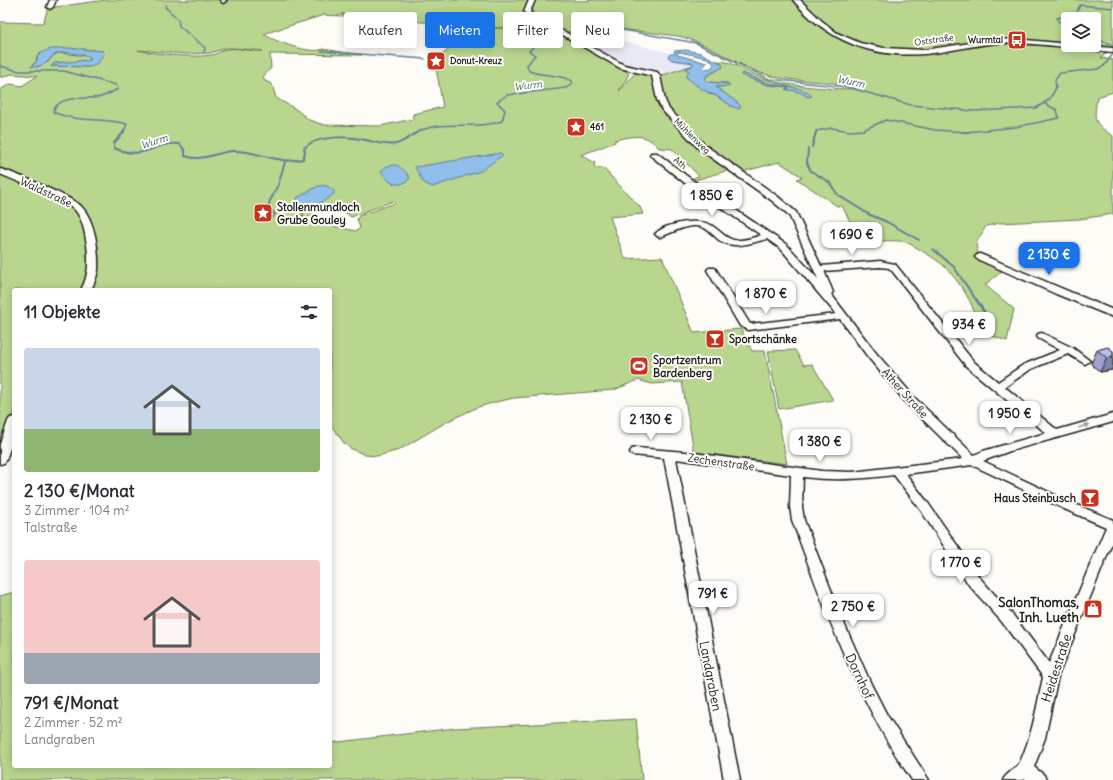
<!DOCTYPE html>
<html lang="de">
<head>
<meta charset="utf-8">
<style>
  :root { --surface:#fff; --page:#f7f7f7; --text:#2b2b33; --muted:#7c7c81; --accent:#1a73e8 }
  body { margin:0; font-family:Delius,sans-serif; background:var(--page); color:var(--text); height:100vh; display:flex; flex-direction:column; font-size:15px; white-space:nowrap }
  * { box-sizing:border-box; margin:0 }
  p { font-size:13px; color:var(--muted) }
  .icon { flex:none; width:22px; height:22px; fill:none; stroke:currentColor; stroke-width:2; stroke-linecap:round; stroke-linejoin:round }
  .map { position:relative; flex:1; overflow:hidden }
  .drawer { position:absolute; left:12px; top:288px; width:320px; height:480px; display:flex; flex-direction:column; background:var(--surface); border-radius:4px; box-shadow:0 2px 10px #0003 }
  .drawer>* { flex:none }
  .top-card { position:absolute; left:344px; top:12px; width:380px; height:36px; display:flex; gap:8px }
  .fabs { position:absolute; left:1061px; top:12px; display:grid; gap:8px }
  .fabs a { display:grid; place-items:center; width:40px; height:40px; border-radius:4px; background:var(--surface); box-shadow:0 2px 10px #0003; font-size:20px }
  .price { position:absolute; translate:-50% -34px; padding:0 9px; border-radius:8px; background:#fff; color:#222; font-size:13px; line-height:26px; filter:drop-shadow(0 1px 2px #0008) }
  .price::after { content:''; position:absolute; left:50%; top:24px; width:12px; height:9px; margin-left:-6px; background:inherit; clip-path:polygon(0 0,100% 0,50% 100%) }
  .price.on { background:var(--accent); color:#fff }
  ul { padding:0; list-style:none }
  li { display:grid; align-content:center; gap:8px; height:212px; padding:0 12px }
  li span { display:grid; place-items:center; height:124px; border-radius:4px; color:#555 }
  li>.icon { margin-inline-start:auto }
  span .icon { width:72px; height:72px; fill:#fffc; stroke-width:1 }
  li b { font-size:17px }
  h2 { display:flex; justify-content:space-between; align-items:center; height:48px; padding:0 12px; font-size:17px }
  .pill { padding:0 14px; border-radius:4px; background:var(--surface); box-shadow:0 2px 10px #0003; font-size:14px; line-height:36px }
  .pill.on { background:var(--accent); color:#fff }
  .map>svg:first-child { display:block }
  .built { fill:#e9e9f5 }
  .green { fill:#b9d68f; stroke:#6a7956; fill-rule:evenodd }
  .water { fill:#8fbfea; stroke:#617e98; fill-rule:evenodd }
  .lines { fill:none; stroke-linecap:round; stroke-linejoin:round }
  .stream-far2 { stroke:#617e98; stroke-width:1.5 }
  .stream-far1 { stroke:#617e98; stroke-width:2 }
  .stream { stroke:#617e98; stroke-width:2.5 }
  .minor-casing { stroke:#1c1c1c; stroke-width:3 }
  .minor { fill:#fdfcf7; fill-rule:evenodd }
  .wall { fill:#9fa3ce; stroke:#1c1c1c }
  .shaded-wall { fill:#8285a8; stroke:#1c1c1c }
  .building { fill:#b9bef0; stroke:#1c1c1c }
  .oneway { fill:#989794 }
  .labels { text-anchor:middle; stroke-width:4; stroke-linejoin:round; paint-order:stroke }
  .far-street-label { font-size:9px; fill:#1c1c1c; stroke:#fdfcf7 }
  .far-poi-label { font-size:9px; font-weight:bold; fill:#1c1c1c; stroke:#fdfcf7; text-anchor:start }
  .far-water-label { font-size:10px; font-style:italic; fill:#4a5d6e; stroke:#fdfcf7 }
  .street-label { font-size:11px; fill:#1c1c1c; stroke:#fdfcf7 }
  .poi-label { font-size:11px; font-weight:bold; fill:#1c1c1c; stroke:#fdfcf7; text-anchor:start }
  .near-poi-label { font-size:13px; font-weight:bold; fill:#1c1c1c; stroke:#fdfcf7; text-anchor:end }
  .near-street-label { font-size:13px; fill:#1c1c1c; stroke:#fdfcf7 }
</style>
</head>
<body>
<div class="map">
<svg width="1113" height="780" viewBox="0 0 1113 780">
  <rect width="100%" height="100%" fill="#fdfcf7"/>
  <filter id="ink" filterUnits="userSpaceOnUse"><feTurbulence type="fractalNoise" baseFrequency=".025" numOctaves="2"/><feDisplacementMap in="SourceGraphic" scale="8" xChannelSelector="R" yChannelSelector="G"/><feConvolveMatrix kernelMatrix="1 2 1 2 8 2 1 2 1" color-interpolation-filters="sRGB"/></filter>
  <g filter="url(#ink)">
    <!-- built -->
    <path class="built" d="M 603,38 L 613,44 L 622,41 L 703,61 L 667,74 L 626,67 L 583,43 Z"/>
    <!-- green -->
    <path class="green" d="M 106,0 L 222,0 L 224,1 L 231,0 L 530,0 L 524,12 L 532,21 L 532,24 L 528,26 L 499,28 L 473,27 L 341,14 L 359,17 L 324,15 L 263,34 C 274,41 311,55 323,49 L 362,55 L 270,54 L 271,68 L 263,77 L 265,81 L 272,84 L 276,98 L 297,110 L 309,120 L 324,125 L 380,126 L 413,119 L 413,114 L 443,107 L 436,68 L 429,61 L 437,59 L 474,28 C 500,29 538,24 562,33 L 547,36 L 573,35 C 580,41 587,49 595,54 C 603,59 624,68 629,74 L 619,91 L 636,72 L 647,73 L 653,76 L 661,104 L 729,170 L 692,181 L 690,179 L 699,176 L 672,149 L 659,148 C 645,132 634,136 615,140 L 615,142 L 581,155 L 595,163 L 594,165 L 595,168 L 603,168 L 640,207 L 643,214 L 610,217 L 625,259 L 662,257 L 694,333 L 741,329 L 752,351 L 765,351 L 787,464 L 694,452 L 682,382 L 652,384 L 638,380 L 614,390 L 514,398 L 496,402 L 478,407 L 448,421 L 399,450 L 378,456 L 365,455 L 350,448 L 344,443 L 330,424 L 330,290 L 14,290 L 14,413 L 0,450 L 0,90 L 10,84 L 22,86 L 37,76 L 11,74 L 4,77 L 0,77 L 0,22 L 43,23 L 48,8 ZM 225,48 L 234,48 L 263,51 C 252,52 237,47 229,49 C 224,49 220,52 215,54 C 200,59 154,54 138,50 L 187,54 L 210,53 ZM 84,49 L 103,51 L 100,60 L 89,67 L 51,66 L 55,63 L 90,61 L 89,56 L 58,53 L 53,56 L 48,62 L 37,67 L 32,65 L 36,62 L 37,57 L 39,54 ZM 393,201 L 395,203 L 359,216 L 357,219 L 360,228 L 356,231 L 303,220 L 302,211 L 305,219 L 327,207 L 330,209 L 334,207 L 338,210 L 341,209 L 351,217 Z
      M 534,0 C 554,0 574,2 594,0 L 1113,0 L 1113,49 L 1111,49 L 1101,58 L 1113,60 L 1113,92 L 1097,97 C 1094,121 1092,122 1113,136 L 1113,214 L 1080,219 L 1000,223 L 986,226 L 976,243 L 978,254 L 976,256 L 1002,271 L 985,285 L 1014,309 L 1007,341 L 974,330 C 982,311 957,279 944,266 C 939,261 912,244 905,242 C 896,239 872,242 861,242 L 855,231 L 831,223 L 851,223 L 842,206 L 837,206 L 797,179 L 802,177 L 779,162 L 742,172 L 711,152 L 669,109 L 663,95 L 660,76 L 693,65 L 686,69 L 689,70 L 690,72 L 686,77 L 710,94 L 716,96 L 733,107 L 740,105 L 716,87 L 729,86 L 728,83 L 709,82 L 705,80 L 706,76 L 718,70 L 722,64 L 716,61 C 734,60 751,75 768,80 C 784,85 841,91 857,88 C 824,78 789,84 758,72 C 730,61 706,42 678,36 L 596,26 C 585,26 575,32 565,32 C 557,31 535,17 529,12 ZM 1068,19 L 1094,19 L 1094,45 L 1068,45 ZM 742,73 L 770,84 L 780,84 L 808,92 L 808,97 L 803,93 L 786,88 L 789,88 L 788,87 L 768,85 L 741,75 Z
      M 795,350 L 804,365 L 812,364 L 833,400 L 779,409 L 768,351 Z
      M 14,592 L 14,766 L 330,766 L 330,743 L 455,728 L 636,719 L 642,780 L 0,780 L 0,596 Z"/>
    <!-- water -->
    <path class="water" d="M 69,48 L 103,51 L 104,54 L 98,63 L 89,67 L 51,66 L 55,63 L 90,60 L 89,56 C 80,55 68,51 59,53 C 48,55 51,67 31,67 L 37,61 L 37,57 C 44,48 58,48 69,48 Z
      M 686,50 L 701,53 L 722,64 L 723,67 L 706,76 L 705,80 L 709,82 L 729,84 L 729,86 L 716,87 L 740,105 L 740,109 L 733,107 L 716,96 L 701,89 L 686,77 L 689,71 L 685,69 L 692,66 L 693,63 L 672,60 L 668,57 L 670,54 L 675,54 L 674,51 ZM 680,52 L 707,58 L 713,62 L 714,65 L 711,68 L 705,69 L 703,67 L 707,63 L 678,55 L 677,53 Z
      M 742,73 C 752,76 761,82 771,84 C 784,87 803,86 812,96 L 808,97 C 801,92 794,90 786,90 L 785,89 L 789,89 L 788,87 L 768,85 L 741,75 Z
      M 501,153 L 503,155 L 481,171 L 432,187 L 423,182 L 415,167 Z
      M 397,165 L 405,171 L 410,178 C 400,190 387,183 381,171 L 387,166 Z
      M 318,186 C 325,185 329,186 334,191 L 334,194 C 322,203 312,209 297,204 L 297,198 Z"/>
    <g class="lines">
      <!-- stream-far2 -->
      <path class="stream-far2" d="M 166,5 L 165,7 L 178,19 L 179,26 L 203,46 L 205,48 L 204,52
        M 1068,28 L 1058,21 L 1057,18 L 1076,14 L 1080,5 L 1113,8
        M 1094,38 L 1113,45
        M 321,51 L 425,59
        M 0,66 L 19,71 L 64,71 L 116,85 L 118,89 C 112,92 107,95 101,97 C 86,100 58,94 53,112 C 77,123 102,117 127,124 L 123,133
        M 416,133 C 442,118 474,131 502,121 L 505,110 L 497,102 L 507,95 L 566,88 L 572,84 L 572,81 C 558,73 544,77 529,71 L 527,65 L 535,55 L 529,51 L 537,43 L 554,35 L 574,33 L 588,29 L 623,30 L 696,43 L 769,79 L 847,87 L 911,105 L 974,111 L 1036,108 L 1049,100 L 1056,88 L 1055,80 L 1060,73 L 1098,69 L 1104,66 L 1113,54
        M 816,133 L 816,131 L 832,128 L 850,131 L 863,130 L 886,120 L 935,130 L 966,132 L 1016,127 L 1059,118 L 1057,110 L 1045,104"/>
      <!-- stream-far1 -->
      <path class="stream-far1" d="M 124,132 L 114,143 L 114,148 C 148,162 151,141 180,144 L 185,151 L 185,156 C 203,162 216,152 233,151 C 258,150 277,165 303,159 L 305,152 L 304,148 C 317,135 349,136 366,140 C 376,142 387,146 396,144 C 404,142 411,136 418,132
        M 962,132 L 969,132
        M 812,147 L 816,132
        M 808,149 L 807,163 L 811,171 L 829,182 L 838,195 L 868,214 L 887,222 L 919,240
        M 269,207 L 269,203 L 278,185 L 285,162
        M 272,211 L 275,214 L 272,218
        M 933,249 L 954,267 L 976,300"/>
      <!-- stream -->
      <path class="stream" d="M 976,299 L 988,318 L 992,326"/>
      <defs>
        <path id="minor" d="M 50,0 L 56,0 L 53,7 L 50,9 L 47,7 Z
          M 220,0 L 226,0 L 226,1 L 223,3 Z
          M 529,0 L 535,0 L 530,12 L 538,19 L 565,32 L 624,65 L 657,72 L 660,76 L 665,100 L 669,109 L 705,145 L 777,196 L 796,212 L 821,266 L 880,261 L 895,264 L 974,362 L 998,382 L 1023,365 L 1060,350 L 1038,338 L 1037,336 L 1038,334 L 1042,333 L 1073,348 L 1090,361 L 1085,364 L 1068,354 L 1031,369 L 1005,387 L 1057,430 L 1113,414 L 1113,422 L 1010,451 L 983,461 L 1070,502 L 1113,520 L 1113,541 L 1058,676 L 1045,738 L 1034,767 L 1044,775 L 1046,780 L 1026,780 L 1025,779 L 1023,780 L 1003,780 C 1007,772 1016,770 1020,762 C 1032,736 1037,706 1043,677 L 1002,622 L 969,585 L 920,509 L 894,475 C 861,479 836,481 803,477 L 802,507 L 804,520 L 843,621 L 871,684 L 887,715 L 929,780 L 912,780 C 857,700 825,610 792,520 L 790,507 L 791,475 L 676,459 L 740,780 L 724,780 L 664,458 L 632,455 L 630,452 L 632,449 L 636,448 L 686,452 L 822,471 L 852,472 L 963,459 L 908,405 L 868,357 L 840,319 L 748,330 L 740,326 L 707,270 L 709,268 L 715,268 L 750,324 L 836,314 L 781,249 L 767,239 C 751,243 734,250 719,240 C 714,236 708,229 702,227 C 687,223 673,233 660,237 L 657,236 L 655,234 C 665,223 698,218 711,225 C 718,229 725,238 734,240 C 743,241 753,238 761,235 L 686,184 L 650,155 L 651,153 L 657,153 L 692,180 L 787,245 L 818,279 L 789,215 L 771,200 L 699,149 L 662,110 L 657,100 L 652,76 L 620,68 L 561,34 L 534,21 L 524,12 ZM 880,267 L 889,268 L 893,272 L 966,366 L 1046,433 L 983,451 L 974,455 L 916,399 L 876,353 L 831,294 L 833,292 L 824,271 ZM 972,465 L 1062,508 L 1106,527 L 1049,663 L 1012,614 L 979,577 L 928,503 L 906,474 Z
          M 793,0 L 800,0 L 822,21 L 837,33 L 860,43 L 884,48 L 923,50 L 984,41 L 1015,39 L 1113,48 L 1113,52 C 1076,49 1038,42 1001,43 C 978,44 957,50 934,53 C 878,60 830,44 793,0 Z
          M 0,169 C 13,172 72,197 81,206 C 95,220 99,251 98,270 C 97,277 94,283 91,290 L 81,290 C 89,275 89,261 87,245 C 85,234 83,219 75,210 C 66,199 15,181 0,174 Z
          M 980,254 L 1113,310 L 1113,317 L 1056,294 L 977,259 L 975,257 L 977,255 Z
          M 14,417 L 14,437 L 6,460 L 4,463 L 0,464 L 0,444 L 8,421 L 10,418 Z"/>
      </defs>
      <!-- minor casing -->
      <use href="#minor" class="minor-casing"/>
      <!-- minor -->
      <use href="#minor" class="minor"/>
    </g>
    <!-- wall -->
    <path class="wall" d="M 1097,350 L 1113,351 L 1113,366 L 1112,370 L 1100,372 L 1091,364 Z"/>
    <!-- shaded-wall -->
    <path class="shaded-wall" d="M 1113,356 L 1113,366 L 1112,370 L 1100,372 L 1107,358 Z"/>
    <!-- building -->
    <path class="building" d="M 1108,347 L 1113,351 L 1113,356 L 1107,358 L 1097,350 Z"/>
    <!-- one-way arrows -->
    <defs><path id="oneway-solid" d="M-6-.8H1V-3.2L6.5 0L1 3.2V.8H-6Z"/></defs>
    <use class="oneway" href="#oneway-solid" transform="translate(1084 426) rotate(-16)"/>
  </g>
  <!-- icons -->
  <defs>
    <symbol id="bus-square" viewBox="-11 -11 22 22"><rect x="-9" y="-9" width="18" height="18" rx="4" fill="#c8321e" stroke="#fdfcf7"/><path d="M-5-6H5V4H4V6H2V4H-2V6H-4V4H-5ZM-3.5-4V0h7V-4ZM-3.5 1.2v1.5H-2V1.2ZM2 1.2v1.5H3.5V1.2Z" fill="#fff"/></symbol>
    <symbol id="sight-square" viewBox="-11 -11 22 22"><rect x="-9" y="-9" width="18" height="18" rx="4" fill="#c8321e" stroke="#fdfcf7"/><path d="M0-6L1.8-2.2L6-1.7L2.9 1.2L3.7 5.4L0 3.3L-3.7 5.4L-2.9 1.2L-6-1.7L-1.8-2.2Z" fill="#fff"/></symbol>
    <symbol id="bar-square" viewBox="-11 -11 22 22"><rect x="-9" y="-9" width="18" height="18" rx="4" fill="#c8321e" stroke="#fdfcf7"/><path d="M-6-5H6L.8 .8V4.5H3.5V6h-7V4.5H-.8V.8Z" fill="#fff"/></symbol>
    <symbol id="stadium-square" viewBox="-11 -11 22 22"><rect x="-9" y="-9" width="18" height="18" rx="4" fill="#c8321e" stroke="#fdfcf7"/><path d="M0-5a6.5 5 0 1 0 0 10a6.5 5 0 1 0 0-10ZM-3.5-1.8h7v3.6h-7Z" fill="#fff"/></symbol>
    <symbol id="shop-square" viewBox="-11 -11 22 22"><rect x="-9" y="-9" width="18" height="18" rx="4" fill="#c8321e" stroke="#fdfcf7"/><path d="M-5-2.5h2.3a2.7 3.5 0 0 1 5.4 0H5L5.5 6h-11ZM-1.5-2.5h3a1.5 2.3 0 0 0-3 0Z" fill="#fff"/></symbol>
  </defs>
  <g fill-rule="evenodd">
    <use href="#bus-square" x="1006" y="29" width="22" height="22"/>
    <use href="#sight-square" x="425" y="50" width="22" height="22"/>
    <use href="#sight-square" x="565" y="116" width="22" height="22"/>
    <use href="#sight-square" x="252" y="202" width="22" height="22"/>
    <use href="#bar-square" x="704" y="328" width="22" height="22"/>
    <use href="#stadium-square" x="628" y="355" width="22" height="22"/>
    <use href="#bar-square" x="1079" y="487" width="22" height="22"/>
    <use href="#shop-square" x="1082" y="598" width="22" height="22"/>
  </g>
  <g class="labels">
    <!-- far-street labels -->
    <g class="far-street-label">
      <text transform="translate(934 40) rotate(-8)" y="3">Oststraße</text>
      <text transform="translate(692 136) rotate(45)" y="3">Mühlenweg</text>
      <text transform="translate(680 163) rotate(38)" y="3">Ath</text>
    </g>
    <!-- far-poi labels -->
    <g class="far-poi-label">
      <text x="1003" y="43" text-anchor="end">Wurmtal</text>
      <text x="450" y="64">Donut-Kreuz</text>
      <text x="590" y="130">461</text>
    </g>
    <!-- far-water labels -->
    <g class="far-water-label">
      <text transform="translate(851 81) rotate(11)" y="4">Wurm</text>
      <text transform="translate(528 85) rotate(-7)" y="4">Wurm</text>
      <text transform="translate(154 141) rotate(-18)" y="4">Wurm</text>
    </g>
    <!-- street labels -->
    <g class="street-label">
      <text transform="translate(46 192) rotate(25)" y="4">Waldstraße</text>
      <text transform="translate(905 393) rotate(48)" y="4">Ather Straße</text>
      <text transform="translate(721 462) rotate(8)" y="4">Zechenstraße</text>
    </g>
    <!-- poi labels -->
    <g class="poi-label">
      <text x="277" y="211">Stollenmundloch<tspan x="277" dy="13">Grube Gouley</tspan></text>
      <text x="729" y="343">Sportschänke</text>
      <text x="653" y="364">Sportzentrum<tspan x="653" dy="13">Bardenberg</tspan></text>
      <text x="1076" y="502" text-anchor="end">Haus Steinbusch</text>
    </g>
    <!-- near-poi labels -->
    <g class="near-poi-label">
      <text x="1079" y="607">SalonThomas,<tspan x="1079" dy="15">Inh. Lueth</tspan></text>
    </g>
    <!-- near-street labels -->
    <g class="near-street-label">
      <text transform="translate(1056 668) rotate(-72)" y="5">Heidestraße</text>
      <text transform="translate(711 676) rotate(79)" y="5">Landgraben</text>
      <text transform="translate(860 676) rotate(65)" y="5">Dornhof</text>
    </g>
  </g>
</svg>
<div class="fabs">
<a><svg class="icon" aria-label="layers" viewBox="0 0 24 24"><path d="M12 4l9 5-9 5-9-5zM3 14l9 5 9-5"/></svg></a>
</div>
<b class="price" style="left:712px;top:217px">1 850 €</b>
<b class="price" style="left:852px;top:256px">1 690 €</b>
<b class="price on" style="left:1049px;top:276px">2 130 €</b>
<b class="price" style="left:766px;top:315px">1 870 €</b>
<b class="price" style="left:969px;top:346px">934 €</b>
<b class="price" style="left:1010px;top:435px">1 950 €</b>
<b class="price" style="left:651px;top:441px">2 130 €</b>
<b class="price" style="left:820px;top:463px">1 380 €</b>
<b class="price" style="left:961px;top:584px">1 770 €</b>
<b class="price" style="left:713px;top:615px">791 €</b>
<b class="price" style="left:853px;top:628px">2 750 €</b>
<div class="top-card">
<a class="pill">Kaufen</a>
<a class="pill on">Mieten</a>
<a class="pill">Filter</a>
<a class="pill">Neu</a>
</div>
<section class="drawer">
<h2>11 Objekte<svg class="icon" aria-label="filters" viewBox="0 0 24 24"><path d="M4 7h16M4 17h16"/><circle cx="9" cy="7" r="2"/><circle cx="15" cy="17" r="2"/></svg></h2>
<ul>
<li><span style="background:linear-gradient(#c9d6e8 65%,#8fb573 0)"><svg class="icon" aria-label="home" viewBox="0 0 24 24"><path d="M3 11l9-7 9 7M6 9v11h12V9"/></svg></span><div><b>2 130 €/Monat</b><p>3 Zimmer · 104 m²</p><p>Talstraße</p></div></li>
<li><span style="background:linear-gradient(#f6c9c9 75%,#9aa5b1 0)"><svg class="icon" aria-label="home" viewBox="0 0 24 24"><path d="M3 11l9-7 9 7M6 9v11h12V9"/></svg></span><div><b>791 €/Monat</b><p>2 Zimmer · 52 m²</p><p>Landgraben</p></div></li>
</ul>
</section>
</div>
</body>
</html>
